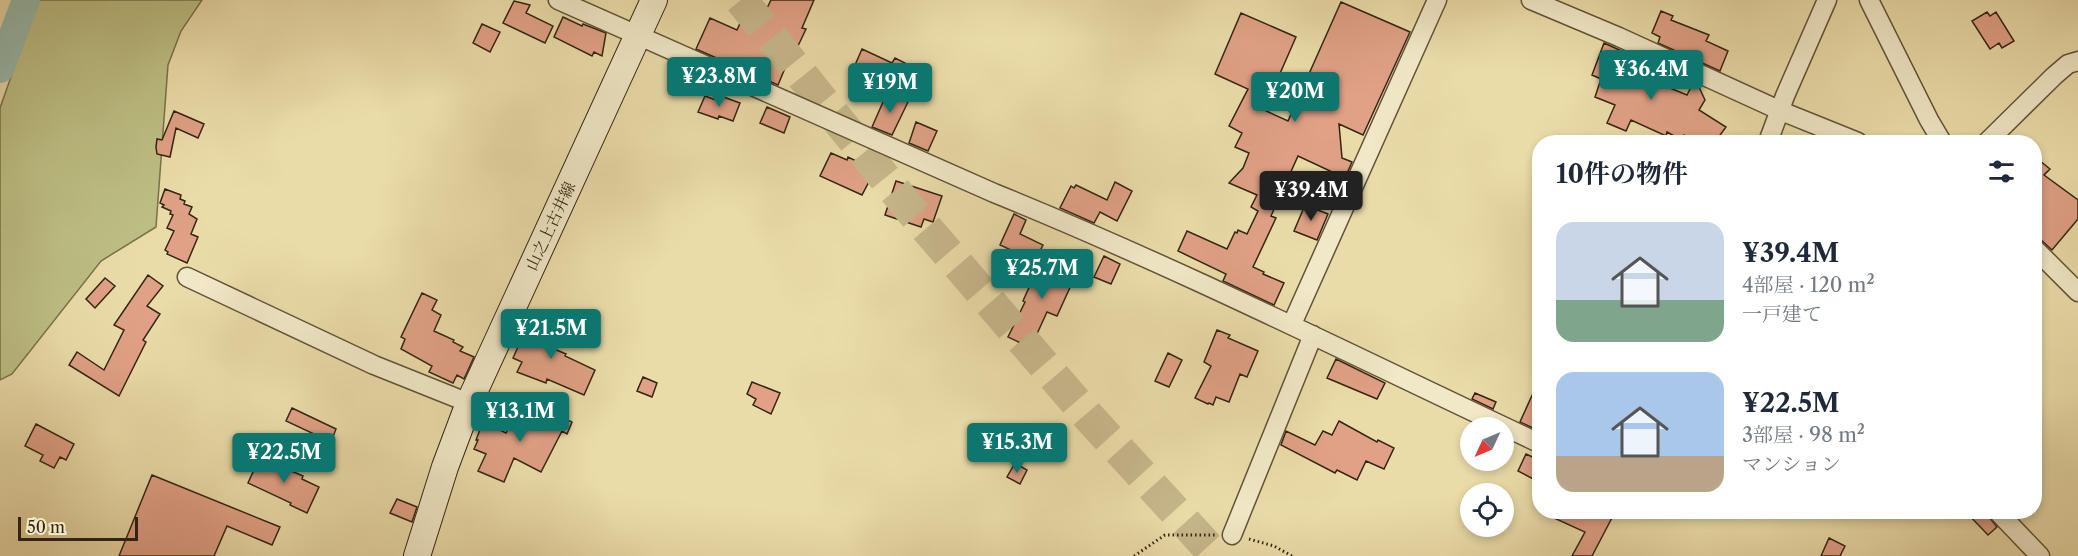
<!DOCTYPE html>
<html lang="ja">
<head>
<meta charset="utf-8">
<style>
  :root { --surface:#fff; --page:#f2f2f3; --text:#1f2937; --muted:#747a83; --accent:#0f766e }
  body { margin:0; font-family:"Libre Caslon Text","Noto Serif JP",serif; background:var(--page); color:var(--text); height:100vh; display:flex; flex-direction:column; font-size:22px; white-space:nowrap }
  * { box-sizing:border-box; margin:0 }
  p { font-size:20px; color:var(--muted) }
  .icon { flex:none; width:33px; height:33px; fill:none; stroke:currentColor; stroke-width:2; stroke-linecap:round; stroke-linejoin:round }
  .map { position:relative; flex:1; overflow:hidden }
  .sheet { position:absolute; left:1532px; top:135px; width:510px; height:384px; display:flex; flex-direction:column; background:var(--surface); border-radius:24px; box-shadow:0 3px 9px #0003 }
  .sheet>* { flex:none }
  .needle { width:39px; rotate:226deg }
  .tools { position:absolute; left:1460px; top:417px; display:grid; gap:12px }
  .tools a { display:grid; place-items:center; width:54px; height:54px; border-radius:50%; background:var(--surface); box-shadow:0 3px 9px #0003; font-size:30px }
  .scale { position:absolute; left:18px; bottom:15px; width:120px; box-sizing:border-box; padding-left:6px; border:3px solid #342512; border-top:0; font-size:16px; line-height:21px; white-space:nowrap; color:#342512; -webkit-text-stroke:4px #f1e8c7; paint-order:stroke }
  .price { position:absolute; translate:-50% -51px; padding:0 14px; border-radius:6px; background:var(--accent); color:#fff; font-size:20px; line-height:39px; filter:drop-shadow(0 2px 3px #0008) }
  .price::after { content:''; position:absolute; left:50%; top:36px; width:18px; height:14px; margin-left:-9px; background:inherit; clip-path:polygon(0 0,100% 0,50% 100%) }
  .price.current { background:#222; color:#fff }
  ul { padding:0; list-style:none }
  li { display:flex; align-items:center; gap:18px; height:150px; padding:0 24px }
  li span { display:grid; place-items:center; flex:none; width:168px; height:120px; border-radius:18px; color:#555 }
  li>.icon { margin-inline-start:auto }
  span .icon { width:72px; height:72px; fill:#fffc; stroke-width:1 }
  li b { font-size:26px }
  h2 { display:flex; justify-content:space-between; align-items:center; height:72px; padding:0 24px; font-size:26px }
  .map>svg:first-child { display:block }
  .green { fill:#bdbf84; stroke:#78724b; stroke-width:1.5 }
  .lines { fill:none; stroke-linecap:round; stroke-linejoin:round }
  .river { stroke:#98bbad; stroke-width:28 }
  .building { fill:#e0a186; stroke:#342512; stroke-width:1.5 }
  .motorway-tunnel { stroke:#c6b78b; stroke-width:33; stroke-dasharray:33 16; stroke-linecap:butt }
  .minor-casing { stroke:#625338; stroke-width:21 }
  .secondary-casing { stroke:#342512; stroke-width:28 }
  .path { stroke:#342512; stroke-width:3; stroke-dasharray:1.5 3; stroke-linecap:butt }
  .minor { stroke:#f1e8c7; stroke-width:18 }
  .secondary { stroke:#f1e8c7; stroke-width:26 }
  .labels { text-anchor:middle; stroke-width:4.5; stroke-linejoin:round; paint-order:stroke }
  .street-label { font-size:16px; fill:#342512; stroke:#f1e8c7 }
</style>
</head>
<body>
<div class="map">
<svg width="2078" height="556" viewBox="0 0 2078 556">
  <rect width="100%" height="100%" fill="#eadca9"/>
  <filter id="stains"><feTurbulence type="fractalNoise" baseFrequency=".00333" numOctaves="4"/><feColorMatrix values="0 0 0 0 .2 0 0 0 0 .09 0 0 0 0 .02 0 0 0 .5 -.17"/></filter>
  <radialGradient id="worn" r=".72"><stop offset=".6" stop-color="#630" stop-opacity="0"/><stop offset="1" stop-color="#630" stop-opacity=".3"/></radialGradient>
  <!-- green -->
  <path class="green" d="M 38,0 L 202,0 L 181,31 L 168,65 L 156,227 L 101,261 L 12,374 L 0,380 L 0,108 Z"/>
  <g class="lines">
    <!-- river -->
    <path class="river" d="M 0,69 L 26,0"/>
  </g>
  <!-- building -->
  <path class="building" d="M 771,0 L 814,0 L 802,28 L 806,29 L 798,46 L 795,44 L 778,85 L 696,49 L 710,18 L 737,30 L 750,1 L 767,8 Z
    M 514,1 L 530,5 L 526,13 L 553,26 L 545,43 L 503,23 Z
    M 1341,2 L 1410,32 L 1363,135 L 1339,124 L 1342,158 L 1352,162 L 1345,178 L 1298,156 L 1271,216 L 1276,218 L 1253,267 L 1264,272 L 1263,274 L 1284,283 L 1274,305 L 1223,281 L 1226,274 L 1178,251 L 1187,231 L 1227,249 L 1235,232 L 1237,233 L 1238,230 L 1247,234 L 1258,211 L 1251,207 L 1257,195 L 1229,183 L 1243,168 L 1249,153 L 1235,147 L 1242,133 L 1229,126 L 1248,89 L 1215,74 L 1241,13 L 1296,37 L 1264,110 L 1288,121 Z
    M 1661,11 L 1673,16 L 1671,20 L 1709,35 L 1706,41 L 1728,51 L 1720,71 L 1658,43 L 1660,37 L 1652,33 Z
    M 1987,12 L 1990,16 L 1996,12 L 2014,41 L 2002,48 L 1999,43 L 1990,49 L 1972,21 Z
    M 563,17 L 582,26 L 583,24 L 606,33 L 602,56 L 594,52 L 592,56 L 554,37 Z
    M 482,24 L 500,32 L 490,52 L 473,43 Z
    M 1604,43 L 1637,58 L 1631,72 L 1687,95 L 1693,83 L 1698,85 L 1705,100 L 1699,110 L 1726,127 L 1715,142 L 1696,142 L 1684,135 L 1681,140 L 1667,132 L 1666,136 L 1631,120 L 1626,131 L 1607,123 L 1615,105 L 1595,97 L 1601,79 L 1592,75 Z
    M 862,49 L 892,63 L 895,58 L 909,65 L 896,93 L 852,72 Z
    M 887,93 L 908,102 L 892,135 L 872,127 Z
    M 718,95 L 740,103 L 733,121 L 719,116 L 718,119 L 698,112 L 705,96 L 716,100 Z
    M 767,107 L 790,117 L 784,133 L 760,123 Z
    M 174,111 L 204,124 L 198,138 L 176,128 L 170,157 L 157,154 L 156,147 L 157,139 L 162,140 Z
    M 916,122 L 937,131 L 928,151 L 909,143 Z
    M 831,153 L 847,160 L 848,157 L 875,170 L 862,195 L 820,176 Z
    M 2034,156 L 2050,169 L 2044,175 L 2078,200 L 2078,219 L 2052,250 L 2041,240 L 2034,237 Z
    M 896,181 L 942,196 L 933,222 L 924,219 L 921,227 L 885,215 Z
    M 1115,182 L 1132,191 L 1117,221 L 1100,212 L 1094,223 L 1060,208 L 1071,186 L 1074,188 L 1076,185 L 1107,200 Z
    M 165,189 L 181,195 L 180,199 L 185,201 L 184,204 L 192,207 L 189,214 L 197,219 L 191,234 L 198,237 L 187,263 L 167,254 L 168,252 L 165,250 L 174,231 L 167,228 L 173,215 L 170,214 L 171,211 L 162,207 L 164,205 L 160,203 Z
    M 1305,205 L 1328,214 L 1317,240 L 1294,231 Z
    M 1014,214 L 1026,220 L 1020,234 L 1043,245 L 1035,261 L 1000,245 Z
    M 1043,256 L 1077,272 L 1057,316 L 1047,312 L 1031,347 L 1029,347 L 1008,337 L 1025,302 L 1023,301 Z
    M 1104,256 L 1120,264 L 1111,284 L 1094,277 Z
    M 148,275 L 163,286 L 147,306 L 160,314 L 143,340 L 146,342 L 119,396 L 69,365 L 77,352 L 104,370 L 124,330 L 114,325 Z
    M 105,278 L 115,286 L 95,308 L 86,299 Z
    M 422,293 L 437,300 L 432,310 L 441,315 L 434,331 L 454,340 L 453,342 L 463,347 L 460,351 L 474,357 L 464,379 L 457,375 L 453,383 L 429,372 L 432,366 L 401,349 L 405,339 L 401,337 Z
    M 545,311 L 560,318 L 547,346 L 566,354 L 565,356 L 595,370 L 584,395 L 547,379 L 546,383 L 517,372 L 522,362 L 513,358 L 522,338 L 531,342 Z
    M 1217,330 L 1230,335 L 1228,338 L 1258,351 L 1247,377 L 1240,374 L 1229,402 L 1216,397 L 1213,405 L 1209,403 L 1208,404 L 1195,398 L 1211,366 L 1204,362 Z
    M 1168,353 L 1182,360 L 1169,387 L 1155,381 Z
    M 1336,359 L 1385,383 L 1377,399 L 1327,378 Z
    M 643,377 L 657,383 L 652,397 L 637,391 Z
    M 1539,380 L 1539,415 L 1533,428 L 1520,422 Z
    M 752,382 L 780,393 L 771,414 L 753,405 L 756,399 L 747,394 Z
    M 1475,393 L 1496,402 L 1493,409 L 1472,399 Z
    M 538,406 L 572,422 L 567,434 L 562,431 L 541,472 L 514,458 L 504,482 L 478,471 L 486,454 L 474,449 L 478,440 L 476,440 L 483,422 L 506,433 L 513,419 L 529,426 Z
    M 292,408 L 336,429 L 331,442 L 286,421 Z
    M 1339,421 L 1377,442 L 1378,440 L 1394,448 L 1384,469 L 1366,461 L 1357,480 L 1337,470 L 1335,473 L 1281,445 L 1286,431 L 1315,445 L 1323,431 L 1332,435 Z
    M 36,424 L 74,444 L 66,460 L 60,457 L 54,468 L 40,461 L 43,455 L 25,446 Z
    M 1526,454 L 1539,460 L 1539,482 L 1518,471 Z
    M 259,459 L 276,467 L 280,461 L 291,466 L 289,470 L 303,476 L 302,479 L 319,487 L 307,513 L 290,505 L 291,503 L 248,483 Z
    M 1015,463 L 1027,470 L 1020,484 L 1007,477 Z
    M 152,475 L 280,527 L 272,545 L 227,526 L 214,556 L 119,556 Z
    M 397,499 L 417,507 L 412,522 L 390,513 Z
    M 1541,512 L 1615,512 L 1592,556 L 1572,556 L 1585,532 Z
    M 1966,512 L 1985,512 L 1997,527 L 1988,535 Z
    M 1829,538 L 1845,546 L 1840,556 L 1821,556 Z"/>
  <g class="lines">
    <!-- motorway-tunnel -->
    <path class="motorway-tunnel" d="M 741,0 L 909,208 L 1087,415 L 1216,556"/>
    <defs>
      <path id="minor" d="M 558,0 L 994,193 C 1179,268 1358,358 1539,443
        M 1531,0 L 1619,37 L 1781,111 L 1858,142
        M 1869,0 L 1929,120 L 1942,142
        M 1768,142 L 1785,96 L 1827,0
        M 1987,142 L 2054,76 L 2068,64 L 2078,61
        M 2034,248 L 2078,292
        M 187,277 L 374,365 L 469,403
        M 1292,324 L 1437,0
        M 1998,512 L 2040,556
        M 1232,535 L 1313,335"/>
      <path id="secondary" d="M 417,556 L 445,467 L 469,403 L 654,0"/>
    </defs>
    <!-- minor casing -->
    <use href="#minor" class="minor-casing"/>
    <!-- secondary casing -->
    <use href="#secondary" class="secondary-casing"/>
    <!-- path -->
    <path class="path" d="M 1249,539 L 1274,546 L 1292,556
      M 1134,556 L 1165,535 L 1216,535"/>
    <!-- minor -->
    <use href="#minor" class="minor"/>
    <!-- secondary -->
    <use href="#secondary" class="secondary"/>
  </g>
  <g class="labels">
    <!-- street labels -->
    <g class="street-label">
      <text transform="translate(550 226) rotate(-65)" y="6">山之上古井線</text>
    </g>
  </g>
  <rect width="100%" height="100%" filter="url(#stains)"/>
  <rect width="100%" height="100%" fill="url(#worn)"/>
</svg>
<div class="tools">
<a><svg class="needle" viewBox="-14 -14 28 28"><path d="M0-13l5 13h-10z" fill="#e53935"/><path d="M0 13l5-13h-10z" fill="#747a83"/></svg></a>
<a><svg class="icon" aria-label="locate" viewBox="0 0 24 24"><circle cx="12" cy="12" r="6"/><path d="M12 2v4M12 18v4M2 12h4M18 12h4"/></svg></a>
</div>
<div class="scale">50 m</div>
<b class="price" style="left:1651px;top:101px">¥36.4M</b>
<b class="price" style="left:719px;top:108px">¥23.8M</b>
<b class="price" style="left:890px;top:114px">¥19M</b>
<b class="price" style="left:1295px;top:123px">¥20M</b>
<b class="price current" style="left:1311px;top:222px">¥39.4M</b>
<b class="price" style="left:1042px;top:300px">¥25.7M</b>
<b class="price" style="left:551px;top:360px">¥21.5M</b>
<b class="price" style="left:520px;top:443px">¥13.1M</b>
<b class="price" style="left:1017px;top:474px">¥15.3M</b>
<b class="price" style="left:284px;top:484px">¥22.5M</b>
<section class="sheet">
<h2>10件の物件<svg class="icon" aria-label="filters" viewBox="0 0 24 24"><path d="M4 7h16M4 17h16"/><circle cx="9" cy="7" r="2"/><circle cx="15" cy="17" r="2"/></svg></h2>
<ul>
<li><span style="background:linear-gradient(#c9d6e8 65%,#7fa58c 0)"><svg class="icon" aria-label="home" viewBox="0 0 24 24"><path d="M3 11l9-7 9 7M6 9v11h12V9"/></svg></span><div><b>¥39.4M</b><p>4部屋 · 120 m²</p><p>一戸建て</p></div></li>
<li><span style="background:linear-gradient(#a9c7e8 70%,#b9a48a 0)"><svg class="icon" aria-label="home" viewBox="0 0 24 24"><path d="M3 11l9-7 9 7M6 9v11h12V9"/></svg></span><div><b>¥22.5M</b><p>3部屋 · 98 m²</p><p>マンション</p></div></li>
</ul>
</section>
</div>
</body>
</html>
